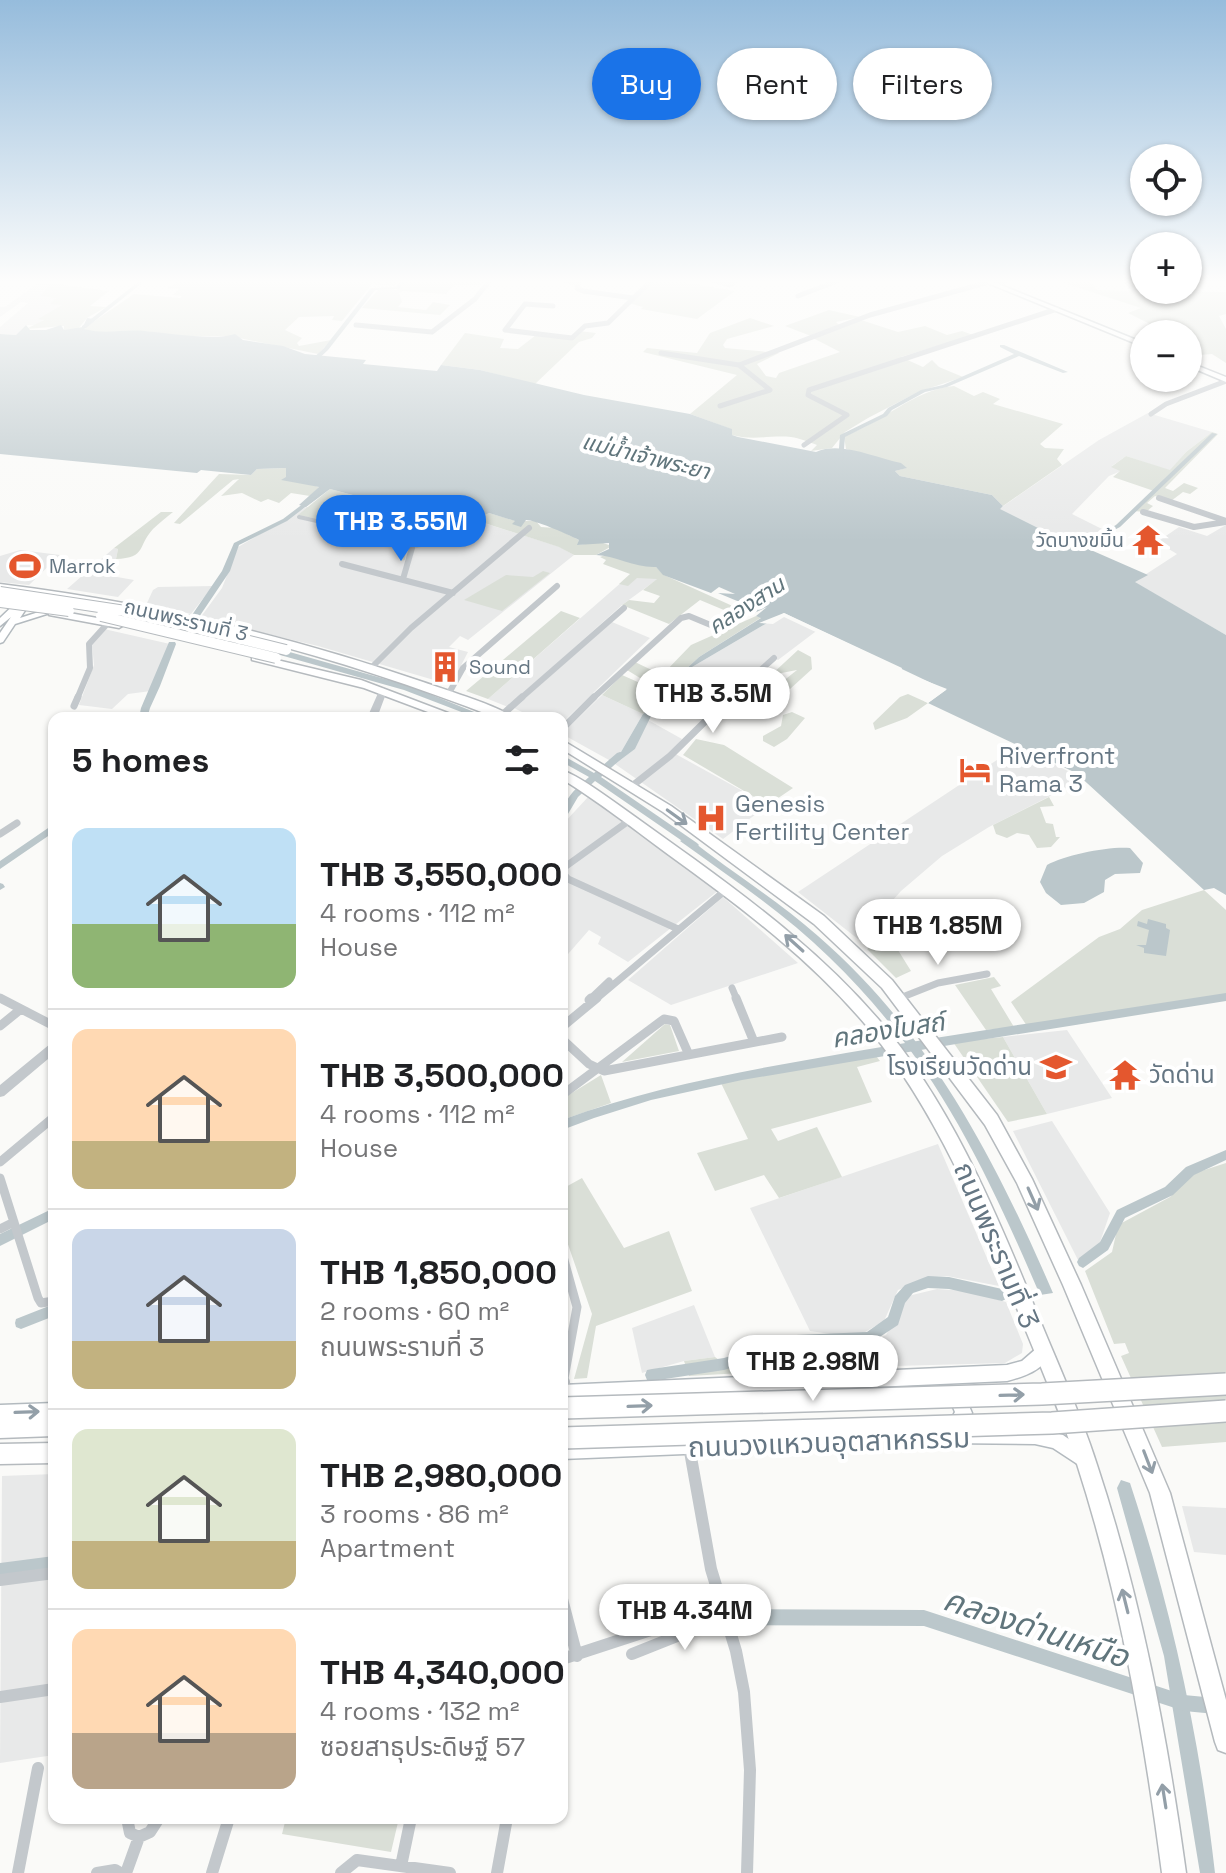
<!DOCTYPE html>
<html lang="en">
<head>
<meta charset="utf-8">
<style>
  :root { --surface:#fff; --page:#f2f2f2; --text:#202124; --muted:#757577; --line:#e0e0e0; --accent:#1a73e8 }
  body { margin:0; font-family:"Space Grotesk","Noto Sans Thai",sans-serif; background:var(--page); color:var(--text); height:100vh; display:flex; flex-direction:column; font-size:30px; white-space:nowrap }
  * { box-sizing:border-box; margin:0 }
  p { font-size:26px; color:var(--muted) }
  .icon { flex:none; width:44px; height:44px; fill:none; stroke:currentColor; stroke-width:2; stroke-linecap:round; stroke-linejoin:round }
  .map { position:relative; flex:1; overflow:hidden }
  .side { position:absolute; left:48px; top:712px; width:520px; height:1112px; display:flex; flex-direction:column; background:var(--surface); border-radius:16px; box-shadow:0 2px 6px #0004 }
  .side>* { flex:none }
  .top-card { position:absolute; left:592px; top:48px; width:514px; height:72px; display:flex; gap:16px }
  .controls { position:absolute; left:1130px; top:144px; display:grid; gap:16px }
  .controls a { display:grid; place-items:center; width:72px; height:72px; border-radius:50%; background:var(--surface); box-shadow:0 2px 6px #0004; font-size:40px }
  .price { position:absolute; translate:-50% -68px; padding:0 18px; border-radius:28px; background:#fff; color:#222; font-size:26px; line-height:52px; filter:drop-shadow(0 2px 4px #0008) }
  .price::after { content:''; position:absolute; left:50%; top:48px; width:24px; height:18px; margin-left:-12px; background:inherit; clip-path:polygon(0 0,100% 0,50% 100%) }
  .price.active { background:var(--accent); color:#fff }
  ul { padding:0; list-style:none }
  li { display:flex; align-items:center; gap:24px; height:200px; padding:0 24px }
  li+li { border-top:2px solid var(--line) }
  li span { display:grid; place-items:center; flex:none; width:224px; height:160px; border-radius:16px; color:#555 }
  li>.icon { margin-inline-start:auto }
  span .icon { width:96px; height:96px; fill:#fffc; stroke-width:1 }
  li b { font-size:34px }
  h2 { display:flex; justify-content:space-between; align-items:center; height:96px; padding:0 24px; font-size:34px }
  .tag { padding:0 28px; border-radius:36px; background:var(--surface); box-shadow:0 2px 6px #0004; font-size:28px; line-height:72px }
  .tag.active { background:var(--accent); color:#fff }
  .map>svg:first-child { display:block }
  .built { fill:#e8e9e9 }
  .green { fill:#dadfd7 }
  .water { fill:#bbc7cb }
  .pier { fill:#fafaf8 }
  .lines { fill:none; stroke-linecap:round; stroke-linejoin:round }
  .canal { fill:#bbc7cb; fill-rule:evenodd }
  .secondary-casing { stroke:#b3babf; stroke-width:3 }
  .primary-casing { stroke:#b5babe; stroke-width:3 }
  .pedestrian { stroke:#c3c8cc; stroke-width:4 }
  .minor-far4 { stroke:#c3c8cc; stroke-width:5 }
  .minor-far3 { stroke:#c3c8cc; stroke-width:6 }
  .minor-far2 { stroke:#c3c8cc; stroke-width:7 }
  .minor-far1 { stroke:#c3c8cc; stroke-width:9 }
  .minor { stroke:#c3c8cc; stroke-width:12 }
  .tertiary { fill:#c3c8cc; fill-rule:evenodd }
  .secondary { fill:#fff; fill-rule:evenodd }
  .primary { fill:#fff; fill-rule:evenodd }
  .primary-bridge-far1-casing { stroke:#b5babe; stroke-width:12; stroke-linecap:butt }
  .primary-bridge-casing { stroke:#b5babe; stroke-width:24; stroke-linecap:butt }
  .primary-bridge-far1 { stroke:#fff; stroke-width:10 }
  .primary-bridge { stroke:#fff; stroke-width:21 }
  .oneway { stroke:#939fa8 }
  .labels { text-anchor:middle; stroke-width:8; stroke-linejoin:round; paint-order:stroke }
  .far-poi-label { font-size:20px; fill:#657683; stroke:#fff; text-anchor:start }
  .far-street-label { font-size:20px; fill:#657683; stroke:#fff }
  .far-water-label { font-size:22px; font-style:italic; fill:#60757c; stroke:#fff }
  .poi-label { font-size:24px; fill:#657683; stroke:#fff; text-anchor:start }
  .water-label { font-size:26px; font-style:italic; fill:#60757c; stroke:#fff }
  .near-street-label { font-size:28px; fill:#657683; stroke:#fff }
  .near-water-label { font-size:32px; font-style:italic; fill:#60757c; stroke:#fff }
</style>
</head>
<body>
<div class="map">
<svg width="1226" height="1873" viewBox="0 0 1226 1873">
  <rect width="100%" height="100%" fill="#fafaf8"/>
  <!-- built -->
  <path class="built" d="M 38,283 L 50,283 L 42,295 L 57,298 L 63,304 L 37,325 L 26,325 L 16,335 L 0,334 L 0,327 L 28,303 L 21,302 L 0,317 L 0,307 L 5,307 Z
    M 1148,413 L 1212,432 L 1186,452 L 1170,471 L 1126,456 L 1112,466 L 1121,471 L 1109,476 L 1072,514 L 1104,530 L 1103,533 L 1074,546 L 1049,534 L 1040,539 L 1036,537 L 1045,532 L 1033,534 L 999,509 L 1099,440 Z
    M 306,507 L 398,507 L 468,518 L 560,547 L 574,555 L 468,640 L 460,636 L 449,647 L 468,652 L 451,685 L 318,646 L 200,618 L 222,588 L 238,547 Z
    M 1226,525 L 1226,635 L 1134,582 L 1177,554 L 1157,542 L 1179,527 L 1207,536 Z
    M 114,548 L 118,549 L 116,559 L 106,575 L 134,580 L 118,597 L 67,589 Z
    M 20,550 L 60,555 L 29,585 L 0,582 L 0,556 Z
    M 639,567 L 663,575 L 622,605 L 508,707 L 488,699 Z
    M 213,586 L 191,614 L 147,603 L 153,590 L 158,587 Z
    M 784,613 L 819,629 L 778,660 L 772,657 L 706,712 L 674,697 L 687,687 L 692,667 Z
    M 612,622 L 650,638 L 562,723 L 562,718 L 534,718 L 514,708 Z
    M 104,629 L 170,644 L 151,691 L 128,694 L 112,709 L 79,705 L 94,665 L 92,644 Z
    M 602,695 L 643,714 L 621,752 L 609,760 L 562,734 Z
    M 648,720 L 682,739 L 672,752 L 768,805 L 723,839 L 615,764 L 635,749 Z
    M 1018,746 L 1084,779 L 989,827 L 942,856 L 901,891 L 858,939 L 798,892 Z
    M 589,796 L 719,890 L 628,962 L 598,944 L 601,937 L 589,930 L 562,961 L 562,825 Z
    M 723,897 L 798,963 L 671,1005 L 628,980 Z
    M 1067,1030 L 1112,1098 L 1047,1114 L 1003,1037 Z
    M 1052,1121 L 1110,1213 L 1099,1245 L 1078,1260 L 1013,1131 Z
    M 938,1144 L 999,1286 L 947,1276 L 930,1277 L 898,1290 L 884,1321 L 865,1332 L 852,1337 L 810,1331 L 750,1208 Z
    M 937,1289 L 967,1291 L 1006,1302 L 1023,1344 L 1022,1353 L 1005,1363 L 859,1367 L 856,1349 L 886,1335 L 908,1296 Z
    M 694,1305 L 715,1357 L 684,1361 L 642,1373 L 632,1328 Z
    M 54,1474 L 54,1755 L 0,1763 L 2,1476 Z
    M 1182,1506 L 1226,1508 L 1226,1555 L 1194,1552 Z"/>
  <!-- green -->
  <path class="green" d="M 172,279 L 369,279 L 361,285 L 371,279 L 386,284 L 388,279 L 401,279 L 394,286 L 372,284 L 342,321 L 332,320 L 334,316 L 299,317 L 285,330 L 302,338 L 297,343 L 299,346 L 331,340 L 318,354 L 229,336 L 177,336 L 145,331 L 99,334 L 83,329 L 134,294 L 180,298 L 182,296 L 173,295 L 179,289 L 167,288 L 181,280 Z
    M 410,279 L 485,279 L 480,285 L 454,285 L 446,294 L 403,291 L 399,293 L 402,302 L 398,307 L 426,310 L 433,302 L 450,305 L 440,315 L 362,308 L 378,290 L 397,290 Z
    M 654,279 L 665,279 L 735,291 L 697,319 L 641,309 L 643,307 L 629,303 Z
    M 1052,279 L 1089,279 L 1097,290 L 1226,292 L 1226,314 L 1219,316 L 1226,329 L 1226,363 L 1212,354 L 1188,356 L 1191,347 L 1188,334 L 1176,334 L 1171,327 L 1158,328 L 1128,313 L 1141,308 Z
    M 50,283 L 109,291 L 90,306 L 106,307 L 87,318 L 78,329 L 64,330 L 64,326 L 26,329 L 44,320 L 38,319 L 62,305 L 50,304 L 56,298 L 41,296 Z
    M 829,310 L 860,317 L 836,322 L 839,325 L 811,336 L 785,326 Z
    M 750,318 L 774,326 L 727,339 L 723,345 L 725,348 L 779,353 L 757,364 L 766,376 L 776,378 L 779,373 L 840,352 L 813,338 L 861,320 L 898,332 L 925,326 L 947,335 L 962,331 L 973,335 L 901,357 L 923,367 L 932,360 L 939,367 L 963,377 L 918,392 L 868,418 L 845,432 L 832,448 L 811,451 L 817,445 C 809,442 799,438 791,437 C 769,435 754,441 732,435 L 731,429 L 690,414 L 737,375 L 643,352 L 647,348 L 697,353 L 710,333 Z
    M 579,331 L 596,333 L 592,338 L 579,342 L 535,384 L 480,370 L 441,365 L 465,333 L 504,339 L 500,348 L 518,349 L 536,335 L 568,338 Z
    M 954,386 L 974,396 L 983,392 L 1000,399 L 993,404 L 1063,424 L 1040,444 L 1045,448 L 1064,449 L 1057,459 L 1062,465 L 1003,506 L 992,495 L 900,476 L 895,471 L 906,468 L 846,449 L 844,436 C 883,423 912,390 954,386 Z
    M 1212,432 L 1218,434 L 1165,488 L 1173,491 L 1184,483 L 1198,488 L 1190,494 L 1183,492 L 1171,501 L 1155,496 L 1147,503 L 1153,506 L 1146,512 L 1133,511 L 1154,491 L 1113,477 L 1120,471 L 1111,467 L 1126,456 L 1170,470 L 1186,452 Z
    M 286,468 L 286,478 L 319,487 L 310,496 L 291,493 L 279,503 L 268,499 L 261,502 L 242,493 L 221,496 L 239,479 L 233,480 L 180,524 L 174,523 L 219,474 L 251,475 L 257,469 Z
    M 330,489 L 398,507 L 418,497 L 434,496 L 475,508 L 463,522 L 440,514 L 430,520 L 443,524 L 428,536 L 425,546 L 405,551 L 405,560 L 400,561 L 401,540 L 394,534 L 298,515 Z
    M 161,512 L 173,512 C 166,518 159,523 153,529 C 137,546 147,558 116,559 L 118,549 L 114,548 Z
    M 489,513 L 516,521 L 536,521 L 541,527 L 555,528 L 579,540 L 578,545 L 600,542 L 612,546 L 596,555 L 574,555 L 559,547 L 475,520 Z
    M 605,555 L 656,567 L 664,575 L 737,608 L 731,613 L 700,600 L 669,624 L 622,605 L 629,600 L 654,603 L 660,596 L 643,590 L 657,579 L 637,578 L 628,586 L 619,584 L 630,574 L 603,564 L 606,560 L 600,557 Z
    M 543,571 L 550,573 L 502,611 L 464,600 L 506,575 L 533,577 Z
    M 561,611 L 580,618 L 488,699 L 466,691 Z
    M 756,616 L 762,617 L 699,657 L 685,670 L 681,688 L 643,714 L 602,695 L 622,675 L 649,687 L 653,686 L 627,670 L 635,662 L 662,675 L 691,645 Z
    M 798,650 L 811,657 L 812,669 L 790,689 L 780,690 L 777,686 L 797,670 L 771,675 Z
    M 908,694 L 928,703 L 907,718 L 875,730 L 873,723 L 900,697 Z
    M 792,712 L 805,718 L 787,739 L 774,747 L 763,741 L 763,736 L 781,726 L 783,715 Z
    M 696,739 L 724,745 L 793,788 L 768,805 L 683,755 Z
    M 1049,797 L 1054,806 L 1040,807 L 1046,823 L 1053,824 L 1056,837 L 1060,837 L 1051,847 L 1037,848 L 1029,835 L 1017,833 L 1007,838 L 996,834 L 993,825 Z
    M 1204,890 L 1226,910 L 1226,994 L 1027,1026 L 1011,1002 L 1099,937 L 1120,929 L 1142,910 Z
    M 888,934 L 911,971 L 896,978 L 867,949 Z
    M 994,977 L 1001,986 L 991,989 L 1014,1027 L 986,1030 L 955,985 Z
    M 665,1024 L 670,1025 L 679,1051 L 622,1062 Z
    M 1003,1037 L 1047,1114 L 1008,1122 L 953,1042 Z
    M 876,1056 L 880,1061 L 857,1067 L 872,1102 L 771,1129 L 778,1141 L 817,1127 L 842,1177 L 779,1198 L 764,1175 L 715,1191 L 697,1153 L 748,1139 L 720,1081 Z
    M 601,1075 L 611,1103 L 562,1120 L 562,1099 Z
    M 1226,1163 L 1226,1442 L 1162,1447 L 1121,1356 L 1129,1353 L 1125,1343 L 1114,1344 L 1085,1271 L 1112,1252 L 1118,1225 L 1170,1197 L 1192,1174 Z
    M 582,1178 L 624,1248 L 669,1231 L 692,1291 L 596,1326 L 587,1378 L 574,1379 L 592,1314 L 562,1227 L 562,1189 Z
    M 806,1343 L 816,1369 L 689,1376 L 684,1361 L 715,1357 L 722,1362 L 752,1351 Z
    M 286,1818 L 399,1818 L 391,1852 L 282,1834 Z"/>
  <!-- water -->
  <path class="water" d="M 87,318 L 94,319 L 84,329 C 106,335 122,329 145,331 C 168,333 214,341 235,334 L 243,340 L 283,346 L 305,354 L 366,360 L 363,364 L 437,371 L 441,365 L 480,370 L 584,395 L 690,414 L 732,429 L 732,435 L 738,437 L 816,452 C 841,441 875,458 901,463 L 907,468 L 895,471 L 900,476 L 992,495 L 1003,506 L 1000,509 L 1038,528 L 1034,534 L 1041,530 L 1046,532 L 1038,536 L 1040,538 L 1049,533 L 1074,546 L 1106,534 L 1084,547 L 1148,575 L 1135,582 L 1226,635 L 1226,895 L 1214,888 L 1204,890 L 1076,773 L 928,703 L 946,690 L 784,613 L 692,667 L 687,687 L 652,714 L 635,749 L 615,764 L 609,760 L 621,752 L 643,714 L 681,688 L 685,670 L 699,657 L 761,618 L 756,616 L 767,607 L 752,614 L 737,608 L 742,603 L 718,593 L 735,594 L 719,587 L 711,593 L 663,575 L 656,567 C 635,568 617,556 596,555 L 609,549 L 609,543 L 577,545 L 579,540 C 565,533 535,520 526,520 L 521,527 L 512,524 L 515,521 L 489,513 L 475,520 L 468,518 L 473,505 C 447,502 421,489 398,507 L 330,489 L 306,507 L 299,505 L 319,487 L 281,480 L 286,477 L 286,468 L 257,469 L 251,475 L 201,470 L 197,473 L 0,454 L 0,334 L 16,335 L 26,325 L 30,330 L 46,330 L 61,325 L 64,330 L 83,327 Z
    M 687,837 C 730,871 777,900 818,936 C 930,1033 995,1159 1053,1293 L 1040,1295 C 984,1165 933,1057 829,957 C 784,913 731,878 680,841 Z
    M 1130,848 L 1143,863 L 1140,873 L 1115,874 L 1105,880 L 1104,892 L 1084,903 L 1061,905 L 1046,893 L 1040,882 L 1047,865 C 1065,855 1109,846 1130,848 Z
    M 1148,919 L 1166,924 L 1166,928 L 1170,930 L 1166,956 L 1144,953 L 1144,948 L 1136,945 L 1146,945 L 1149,930 L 1137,926 L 1138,921 L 1147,924 Z
    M 1121,1480 L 1130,1483 C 1172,1610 1200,1740 1215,1873 L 1200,1873 L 1164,1656 L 1117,1488 Z"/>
  <!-- pier -->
  <path class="pier" d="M 784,613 L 902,668 L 901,671 L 947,689 L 928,703 L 924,701 L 939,690 L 898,674 L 896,670 L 784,617 L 773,624 L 759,623 Z"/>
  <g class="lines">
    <!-- canal -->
    <path class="canal" d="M 142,279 L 147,279 L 86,328 L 82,328 L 82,326 Z
      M 403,279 L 408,279 L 399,289 L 375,290 L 328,350 L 313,364 L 309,364 L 309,362 L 324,348 L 371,288 L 396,287 Z
      M 1000,345 L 1004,345 L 1068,372 L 1063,373 L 1019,356 L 947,387 L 925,392 L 892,410 L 887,416 L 845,437 L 843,460 L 838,461 L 840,435 L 883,414 L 888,408 L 921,390 L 943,385 L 1014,354 L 1000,347 Z
      M 1212,433 L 1217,434 L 1120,527 L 1095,540 L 1091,540 L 1091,538 L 1116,525 Z
      M 312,497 L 317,498 L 287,521 L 239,545 L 230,571 L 199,617 L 193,617 L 192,615 L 222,571 L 234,543 L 283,519 Z
      M 169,642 L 175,642 L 176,644 L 160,686 L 150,708 L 147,718 L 139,718 L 141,708 Z
      M 273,649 L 279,649 L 410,686 L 489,718 L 477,718 L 404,690 L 273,653 Z
      M 620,752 L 623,753 L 624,755 L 623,757 L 601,777 L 697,843 L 699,845 L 697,847 L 691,847 L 595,781 L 578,797 L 565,819 L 562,820 C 562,800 574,790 589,777 L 562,762 L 562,755 L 594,773 L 617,753 Z
      M 54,824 L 54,832 L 0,869 L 0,861 Z
      M 0,883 L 3,884 L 5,887 L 0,890 Z
      M 1226,993 L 1226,1001 L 962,1043 L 742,1080 L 651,1100 L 594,1118 L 562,1130 L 562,1120 C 654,1086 750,1070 846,1053 C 973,1031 1099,1013 1226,993 Z
      M 1226,1150 L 1226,1160 L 1194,1175 L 1173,1195 L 1125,1218 L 1108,1250 L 1083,1268 L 1079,1266 L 1077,1262 L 1079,1258 L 1100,1242 L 1117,1210 L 1165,1187 L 1186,1167 Z
      M 54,1208 L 54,1219 L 0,1246 L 0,1234 Z
      M 928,1276 L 949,1277 L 1002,1289 L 1006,1291 L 1008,1295 L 1006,1299 L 1002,1301 L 949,1289 L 928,1288 L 913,1293 L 905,1303 L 898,1325 L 869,1344 L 796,1347 L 724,1370 L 652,1381 L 647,1380 L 645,1375 L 647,1370 L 652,1369 L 724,1358 L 796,1335 L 867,1332 L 888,1317 L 895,1296 L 905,1285 Z
      M 54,1304 L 54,1316 L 21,1329 L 16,1327 L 15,1323 L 16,1319 Z
      M 54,1556 L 54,1570 L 0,1577 L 0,1563 Z
      M 732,1609 L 924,1610 L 1184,1695 L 1226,1699 L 1226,1715 L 1184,1711 L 924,1626 L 732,1625 L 727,1622 L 724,1617 L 727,1612 Z"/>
    <defs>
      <path id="secondary" d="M 978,279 L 986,279 L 1144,343 L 1144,347 Z
        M 1188,362 L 1226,377 L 1226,382 L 1188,366 Z
        M 30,594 L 34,597 L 20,618 L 48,609 L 53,612 L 15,624 L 3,642 L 0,643 L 0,633 L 11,617 L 0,626 L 0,618 L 20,599 L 24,599 Z
        M 1043,1345 L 1049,1348 L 1051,1353 C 1042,1371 1025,1376 1007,1381 L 562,1401 L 562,1385 L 1007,1365 L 1022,1361 L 1037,1348 Z
        M 955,1385 L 961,1387 L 972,1413 L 965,1427 L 1035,1428 L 1063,1435 L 1091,1455 L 1093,1461 L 1091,1467 L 1085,1469 L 1053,1448 L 1035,1444 L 946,1443 L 940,1441 L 938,1435 L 940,1429 L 947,1427 L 955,1412 L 947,1393 L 949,1387 Z
        M 54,1403 L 54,1419 L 0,1421 L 0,1405 Z
        M 828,1432 L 834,1434 L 836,1440 L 834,1446 L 828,1448 L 562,1459 L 562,1443 Z"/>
      <path id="primary" d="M 0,584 C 145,602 285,634 423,682 C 445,690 497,705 514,718 L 497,718 C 333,654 175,613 0,590 Z
        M 53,610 L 119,622 L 124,625 L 119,628 L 49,615 L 49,611 Z
        M 256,655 L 361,680 L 461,718 L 444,718 L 364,688 L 252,660 L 252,656 Z
        M 562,740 L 671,806 L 824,916 L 892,980 L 997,1115 L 1032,1179 L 1081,1285 L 1170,1493 L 1226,1700 L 1226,1753 L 1218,1750 L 1215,1742 L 1150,1493 L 1063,1285 L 1017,1183 L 985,1125 L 882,988 L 814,924 L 663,812 L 562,749 Z
        M 562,770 C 580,777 597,790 613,801 C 640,820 667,840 694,859 C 760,907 825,957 879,1020 C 948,1101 991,1200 1031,1298 C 1053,1354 1079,1408 1097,1465 C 1141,1598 1167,1735 1186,1873 L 1162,1873 C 1144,1735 1120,1597 1077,1464 C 1060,1410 1037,1359 1016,1306 C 977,1209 936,1112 870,1030 C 813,961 741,907 669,855 C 634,829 599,802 562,779 Z
        M 54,1416 L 54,1436 L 0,1438 L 0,1418 Z
        M 54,1443 L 54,1463 L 0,1464 L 0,1444 Z"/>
    </defs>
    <!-- secondary casing -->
    <use href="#secondary" class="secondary-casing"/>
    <!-- primary casing -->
    <use href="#primary" class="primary-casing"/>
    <!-- pedestrian -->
    <path class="pedestrian" d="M 299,517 L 366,532 L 368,536
      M 328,523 L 353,501"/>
    <!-- minor-far4 -->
    <path class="minor-far4" d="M 7,279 L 40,279
      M 708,279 L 730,285 L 738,279
      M 1124,279 L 1134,290
      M 565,280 L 578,284 L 577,288 L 583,291 L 633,298
      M 993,284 L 1012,279
      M 798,296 L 842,279
      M 553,306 L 525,304 L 505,330 L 572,338 L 585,326 L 608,323 L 653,279
      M 356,325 L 432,332 L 475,299 L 491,279
      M 1188,351 L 1199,349
      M 661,353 L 739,365 L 870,315 L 989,282
      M 720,406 L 770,390 L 739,365
      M 1151,414 L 1166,404 L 1226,381
      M 804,445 L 847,415 L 808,395 L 809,390 L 1057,309"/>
    <!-- minor-far3 -->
    <path class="minor-far3" d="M 1159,498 L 1226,521
      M 1143,512 L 1194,527 L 1226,522
      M 342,564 L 453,593
      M 403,579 L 412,548
      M 371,668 L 411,628 L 529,528
      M 449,693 L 463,668 L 557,586
      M 77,699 L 90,668 L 89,644 L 108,623
      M 520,699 L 624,608
      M 592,699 L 681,618 L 689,616 L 713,626
      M 728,699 L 774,658"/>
    <!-- minor-far2 -->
    <path class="minor-far2" d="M 74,706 L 78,697
      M 502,715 L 522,697
      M 562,729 L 594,697
      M 632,786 L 670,756 L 730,697
      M 0,834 L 17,823
      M 562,869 L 630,820
      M 562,872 L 568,879 L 678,929
      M 732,988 L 737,1000
      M 0,998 L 3,1000
      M 900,998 L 938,983 L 987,974
      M 589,1000 L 609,981
      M 595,1000 L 727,889"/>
    <!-- minor-far1 -->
    <path class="minor-far1" d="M 0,998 L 54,1026
      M 736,998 L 754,1042
      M 589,1000 L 591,998
      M 0,1026 L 21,1009
      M 562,1027 L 597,998
      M 562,1039 L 589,1064 L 604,1071 L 782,1037
      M 562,1095 L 664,1019 L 674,1021 L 689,1055
      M 0,1162 L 54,1117
      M 0,1178 L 38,1298 L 41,1303 L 54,1301
      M 0,1229 L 14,1222
      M 562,1253 L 577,1307 L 563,1384"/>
    <!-- minor -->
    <path class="minor" d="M 562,1392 L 564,1382
      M 689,1446 L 711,1569 L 736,1651 L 744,1692 L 750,1770 L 747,1873
      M 0,1580 L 54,1573
      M 562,1599 L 577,1656
      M 632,1654 L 725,1617
      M 562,1659 L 721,1607
      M 0,1697 L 54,1689
      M 127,1818 L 130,1833 L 139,1837 L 150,1832 L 159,1818
      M 401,1866 L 411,1818
      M 18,1873 L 38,1768
      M 97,1873 L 115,1870 L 120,1873
      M 126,1873 L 139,1837
      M 212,1873 L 229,1818
      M 341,1873 L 357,1860 L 450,1873
      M 497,1873 L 507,1818"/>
    <!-- tertiary -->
    <path class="tertiary" d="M 383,688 L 387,691 L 377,718 L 367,718 L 379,691 Z
      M 54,1042 L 54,1054 L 4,1096 L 0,1097 L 0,1085 L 50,1044 Z"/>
    <!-- secondary -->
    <use href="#secondary" class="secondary"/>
    <!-- primary -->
    <use href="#primary" class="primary"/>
    <defs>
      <path id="primary-bridge-far1" d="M 0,592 L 132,612 L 286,650
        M 0,602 L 69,611
        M 101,616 L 276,658"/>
      <path id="primary-bridge" d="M 562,1408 L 1042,1394 L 1226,1384
        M 562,1438 L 1052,1423 L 1226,1411"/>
    </defs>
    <!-- primary-bridge-far1 casing -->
    <use href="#primary-bridge-far1" class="primary-bridge-far1-casing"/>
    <!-- primary-bridge casing -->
    <use href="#primary-bridge" class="primary-bridge-casing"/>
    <!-- primary-bridge-far1 -->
    <use href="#primary-bridge-far1" class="primary-bridge-far1"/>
    <!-- primary-bridge -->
    <use href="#primary-bridge" class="primary-bridge"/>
  </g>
  <!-- one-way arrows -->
  <defs><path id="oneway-shaft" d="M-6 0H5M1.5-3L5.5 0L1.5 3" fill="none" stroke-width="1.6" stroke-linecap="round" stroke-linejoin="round" transform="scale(2)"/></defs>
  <g class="oneway">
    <use href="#oneway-shaft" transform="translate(677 817) rotate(36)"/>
    <use href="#oneway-shaft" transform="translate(794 943) rotate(-138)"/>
    <use href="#oneway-shaft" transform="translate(1033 1199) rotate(66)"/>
    <use href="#oneway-shaft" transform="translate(1012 1395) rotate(-2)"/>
    <use href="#oneway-shaft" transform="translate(640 1406) rotate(-2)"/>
    <use href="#oneway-shaft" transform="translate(27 1412) rotate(-2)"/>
    <use href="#oneway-shaft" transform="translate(1148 1462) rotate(69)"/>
    <use href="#oneway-shaft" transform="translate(1125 1601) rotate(-104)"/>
    <use href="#oneway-shaft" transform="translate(1164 1796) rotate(-99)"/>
  </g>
  <!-- sky -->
  <linearGradient id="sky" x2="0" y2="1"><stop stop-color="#96bcdc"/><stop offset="0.52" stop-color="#fdfdfc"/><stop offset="1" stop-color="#fdfdfc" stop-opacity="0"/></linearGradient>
  <rect width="1226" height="541" fill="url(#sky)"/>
  <!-- icons -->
  <defs>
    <symbol id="temple-bare" viewBox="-9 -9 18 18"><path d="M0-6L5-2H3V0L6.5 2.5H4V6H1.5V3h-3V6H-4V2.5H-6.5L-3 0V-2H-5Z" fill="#e4572e" stroke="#fff" stroke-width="2.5" paint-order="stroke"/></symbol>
    <symbol id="stadium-bare" viewBox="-9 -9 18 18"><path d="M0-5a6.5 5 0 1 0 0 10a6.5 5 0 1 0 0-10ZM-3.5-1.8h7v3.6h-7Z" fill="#e4572e" stroke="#fff" stroke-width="2.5" paint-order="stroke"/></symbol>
    <symbol id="building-bare" viewBox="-9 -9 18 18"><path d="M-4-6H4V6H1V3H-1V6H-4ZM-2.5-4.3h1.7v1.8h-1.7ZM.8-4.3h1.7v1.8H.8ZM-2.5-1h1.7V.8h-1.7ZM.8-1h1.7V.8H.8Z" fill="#e4572e" stroke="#fff" stroke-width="2.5" paint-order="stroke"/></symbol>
    <symbol id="hotel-bare" viewBox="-9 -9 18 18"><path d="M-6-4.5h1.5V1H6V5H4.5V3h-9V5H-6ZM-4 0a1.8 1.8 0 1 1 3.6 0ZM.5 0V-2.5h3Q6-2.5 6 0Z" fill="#e4572e" stroke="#fff" stroke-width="2.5" paint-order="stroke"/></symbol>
    <symbol id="hospital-bare" viewBox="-9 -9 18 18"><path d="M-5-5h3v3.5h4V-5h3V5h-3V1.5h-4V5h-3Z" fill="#e4572e" stroke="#fff" stroke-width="2.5" paint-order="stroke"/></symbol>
    <symbol id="school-bare" viewBox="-9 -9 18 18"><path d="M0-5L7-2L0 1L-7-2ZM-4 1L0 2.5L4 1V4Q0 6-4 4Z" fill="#e4572e" stroke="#fff" stroke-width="2.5" paint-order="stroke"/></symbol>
  </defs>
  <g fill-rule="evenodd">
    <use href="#temple-bare" x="1126" y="518" width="44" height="44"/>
    <use href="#stadium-bare" x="3" y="544" width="44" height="44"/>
    <use href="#building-bare" x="423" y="645" width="44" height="44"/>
    <use href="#hotel-bare" x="953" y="748" width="44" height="44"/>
    <use href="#hospital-bare" x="689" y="796" width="44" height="44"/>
    <use href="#school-bare" x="1034" y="1045" width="44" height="44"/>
    <use href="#temple-bare" x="1103" y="1053" width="44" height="44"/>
  </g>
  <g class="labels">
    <!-- far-poi labels -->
    <g class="far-poi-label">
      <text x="1124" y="547" text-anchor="end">วัดบางขมิ้น</text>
      <text x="49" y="573">Marrok</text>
      <text x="469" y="674">Sound</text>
    </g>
    <!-- far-street labels -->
    <g class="far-street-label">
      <text transform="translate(186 620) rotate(13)" y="7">ถนนพระรามที่ 3</text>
    </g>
    <!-- far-water labels -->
    <g class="far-water-label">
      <text transform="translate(646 456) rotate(14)" y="8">แม่น้ำเจ้าพระยา</text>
      <text transform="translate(746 605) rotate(-33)" y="8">คลองสาน</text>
    </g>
    <!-- poi labels -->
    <g class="poi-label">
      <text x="999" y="764">Riverfront<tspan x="999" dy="28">Rama 3</tspan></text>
      <text x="735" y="812">Genesis<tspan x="735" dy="28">Fertility Center</tspan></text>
      <text x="1032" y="1075" text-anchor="end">โรงเรียนวัดด่าน</text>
      <text x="1149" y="1083">วัดด่าน</text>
    </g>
    <!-- water labels -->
    <g class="water-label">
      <text transform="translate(888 1030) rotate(-9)" y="9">คลองโบสถ์</text>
    </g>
    <!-- near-street labels -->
    <g class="near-street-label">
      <text transform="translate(997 1245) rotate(67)" y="10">ถนนพระรามที่ 3</text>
      <text transform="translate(829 1442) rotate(-2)" y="10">ถนนวงแหวนอุตสาหกรรม</text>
    </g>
    <!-- near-water labels -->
    <g class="near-water-label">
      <text transform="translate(1036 1628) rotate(18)" y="11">คลองด่านเหนือ</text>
    </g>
  </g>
</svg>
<div class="controls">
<a><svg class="icon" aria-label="locate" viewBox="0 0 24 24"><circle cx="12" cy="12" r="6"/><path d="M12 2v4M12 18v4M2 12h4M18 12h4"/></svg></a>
<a>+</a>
<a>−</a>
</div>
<b class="price active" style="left:401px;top:563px">THB 3.55M</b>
<b class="price" style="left:713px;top:735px">THB 3.5M</b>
<b class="price" style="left:938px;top:967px">THB 1.85M</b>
<b class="price" style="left:813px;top:1403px">THB 2.98M</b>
<b class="price" style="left:685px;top:1652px">THB 4.34M</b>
<div class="top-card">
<a class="tag active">Buy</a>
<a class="tag">Rent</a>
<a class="tag">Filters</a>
</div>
<section class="side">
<h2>5 homes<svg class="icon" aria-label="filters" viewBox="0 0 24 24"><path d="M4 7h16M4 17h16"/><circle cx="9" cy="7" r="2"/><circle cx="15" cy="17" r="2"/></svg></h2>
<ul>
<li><span style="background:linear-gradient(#bfe0f5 60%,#8fb573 0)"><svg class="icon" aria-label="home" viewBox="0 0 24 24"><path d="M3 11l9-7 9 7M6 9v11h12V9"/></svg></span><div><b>THB 3,550,000</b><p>4 rooms · 112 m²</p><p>House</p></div></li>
<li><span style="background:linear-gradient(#ffd9b3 70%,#c2b280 0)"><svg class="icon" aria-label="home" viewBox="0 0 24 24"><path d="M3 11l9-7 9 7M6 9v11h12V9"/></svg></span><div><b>THB 3,500,000</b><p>4 rooms · 112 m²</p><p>House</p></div></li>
<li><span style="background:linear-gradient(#c9d6e8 70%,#c2b280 0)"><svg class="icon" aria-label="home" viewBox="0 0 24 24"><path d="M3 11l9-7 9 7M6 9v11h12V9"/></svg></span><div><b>THB 1,850,000</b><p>2 rooms · 60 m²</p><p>ถนนพระรามที่ 3</p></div></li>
<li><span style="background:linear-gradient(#dfe7d0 70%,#c2b280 0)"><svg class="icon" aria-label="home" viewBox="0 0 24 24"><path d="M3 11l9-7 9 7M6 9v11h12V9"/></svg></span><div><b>THB 2,980,000</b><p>3 rooms · 86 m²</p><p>Apartment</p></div></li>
<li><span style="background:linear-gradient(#ffd9b3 65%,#b9a48a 0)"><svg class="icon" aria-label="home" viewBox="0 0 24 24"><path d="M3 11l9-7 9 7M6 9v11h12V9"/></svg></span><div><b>THB 4,340,000</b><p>4 rooms · 132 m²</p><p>ซอยสาธุประดิษฐ์ 57</p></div></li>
</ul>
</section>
</div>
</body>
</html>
